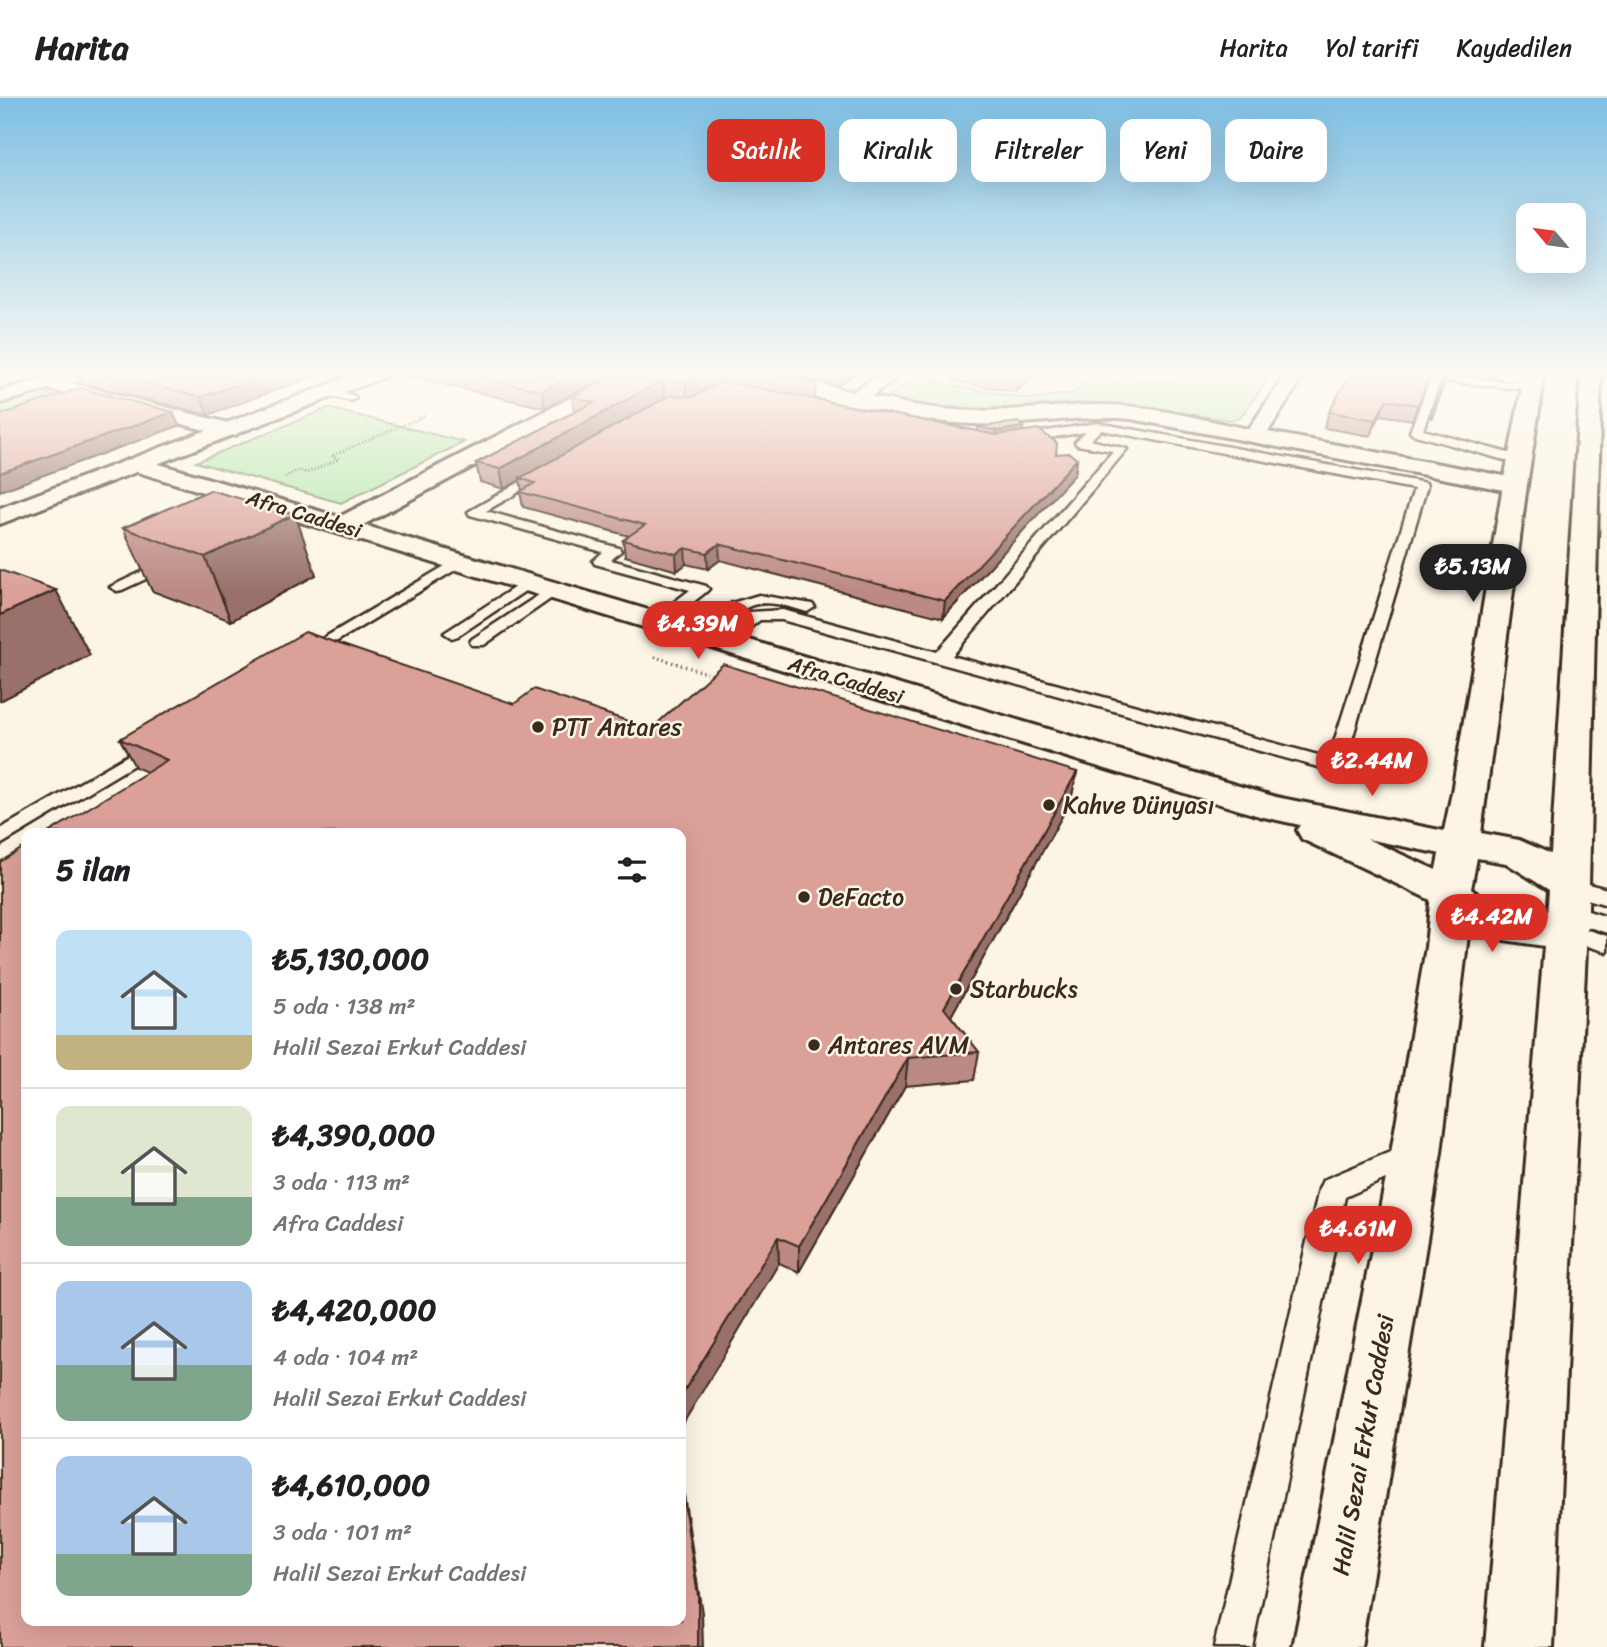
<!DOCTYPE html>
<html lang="tr">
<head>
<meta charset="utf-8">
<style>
  :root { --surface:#fff; --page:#f6f6f6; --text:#202124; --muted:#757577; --line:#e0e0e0; --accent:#d93025 }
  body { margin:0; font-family:Sriracha,sans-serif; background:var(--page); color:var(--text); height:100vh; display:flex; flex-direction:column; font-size:26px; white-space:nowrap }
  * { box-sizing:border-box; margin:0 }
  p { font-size:23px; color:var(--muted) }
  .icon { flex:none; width:38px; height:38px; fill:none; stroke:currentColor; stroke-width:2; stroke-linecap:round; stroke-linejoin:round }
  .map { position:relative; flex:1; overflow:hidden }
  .panel { position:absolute; left:21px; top:730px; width:665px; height:798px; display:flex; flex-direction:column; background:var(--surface); border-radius:14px; box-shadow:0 7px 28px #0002 }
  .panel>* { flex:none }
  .top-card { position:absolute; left:707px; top:21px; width:665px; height:63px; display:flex; gap:14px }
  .needle { width:46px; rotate:299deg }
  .buttons { position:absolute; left:1516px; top:105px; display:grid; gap:14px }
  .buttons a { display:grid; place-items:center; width:70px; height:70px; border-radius:14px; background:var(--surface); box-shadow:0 7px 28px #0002; font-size:35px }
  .price { position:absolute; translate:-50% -60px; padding:0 16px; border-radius:24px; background:var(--accent); color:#fff; font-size:23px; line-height:46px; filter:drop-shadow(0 2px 4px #0008) }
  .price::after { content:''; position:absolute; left:50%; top:42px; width:21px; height:16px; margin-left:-10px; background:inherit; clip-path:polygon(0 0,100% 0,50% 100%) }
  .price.current { background:#222; color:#fff }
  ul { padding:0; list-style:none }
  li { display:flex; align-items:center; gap:21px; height:175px; padding:0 35px }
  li+li { border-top:2px solid var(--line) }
  li span { display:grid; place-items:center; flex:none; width:196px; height:140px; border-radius:14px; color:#555 }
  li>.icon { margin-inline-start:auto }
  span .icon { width:84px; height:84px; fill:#fffc; stroke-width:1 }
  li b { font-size:30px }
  h2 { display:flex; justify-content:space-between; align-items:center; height:84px; padding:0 35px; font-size:30px }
  .tag { padding:0 24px; border-radius:14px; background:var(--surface); box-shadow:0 7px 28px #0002; font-size:24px; line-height:63px }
  .tag.current { background:var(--accent); color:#fff }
  header { display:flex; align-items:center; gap:42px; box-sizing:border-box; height:98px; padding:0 35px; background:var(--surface); border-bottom:2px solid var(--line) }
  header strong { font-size:33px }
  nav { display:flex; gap:38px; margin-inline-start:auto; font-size:24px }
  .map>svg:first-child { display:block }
  .green { fill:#b1e6a8; stroke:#768863; stroke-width:2 }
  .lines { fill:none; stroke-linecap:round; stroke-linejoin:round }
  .service-casing { stroke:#3b2a1e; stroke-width:5 }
  .minor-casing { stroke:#3b2a1e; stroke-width:6 }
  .tertiary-casing { stroke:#3b2a1e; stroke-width:6 }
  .secondary-casing { stroke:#3b2a1e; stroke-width:6 }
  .path-far1 { stroke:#3b2a1e; stroke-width:2.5; stroke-dasharray:1 2.5; stroke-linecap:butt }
  .path { stroke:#3b2a1e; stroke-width:3.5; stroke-dasharray:1 3.5; stroke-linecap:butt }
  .service { fill:#fcf5e5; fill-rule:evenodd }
  .minor { fill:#fcf5e5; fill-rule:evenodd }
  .tertiary { fill:#fcf5e5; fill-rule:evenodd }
  .secondary { fill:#fcf5e5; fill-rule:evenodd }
  .wall { fill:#bc8a84; stroke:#3b2a1e; stroke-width:2; fill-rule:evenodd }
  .shaded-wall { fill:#99716b; stroke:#3b2a1e; stroke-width:2 }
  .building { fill:#dba199; stroke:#3b2a1e; stroke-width:2 }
  .poi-dot { fill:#3b2a1e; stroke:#fcf5e5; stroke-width:2.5 }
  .labels { text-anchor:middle; stroke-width:5; stroke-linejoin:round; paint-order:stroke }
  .far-street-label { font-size:21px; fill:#3b2a1e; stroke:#fcf5e5 }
  .poi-label { font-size:24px; fill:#3b2a1e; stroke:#fcf5e5; text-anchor:start }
  .street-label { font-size:24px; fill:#3b2a1e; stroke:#fcf5e5 }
</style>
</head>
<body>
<header>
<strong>Harita</strong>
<nav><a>Harita</a><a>Yol tarifi</a><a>Kaydedilen</a></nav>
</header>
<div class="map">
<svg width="1607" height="1549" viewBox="0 0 1607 1549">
  <rect width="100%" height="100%" fill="#fcf5e5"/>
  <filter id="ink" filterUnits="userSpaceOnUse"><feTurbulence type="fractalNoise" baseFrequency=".0143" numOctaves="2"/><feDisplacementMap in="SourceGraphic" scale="14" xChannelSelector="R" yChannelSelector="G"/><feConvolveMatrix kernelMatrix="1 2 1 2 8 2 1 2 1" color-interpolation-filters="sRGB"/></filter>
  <g filter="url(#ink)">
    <!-- green -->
    <path class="green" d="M 923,274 L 944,274 L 933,284 L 1029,301 L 1074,295 L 1096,274 L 1174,285 L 1184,274 L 1273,274 L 1240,320 L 1231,322 L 1092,304 L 974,315 L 885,301 Z
      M 37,293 L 74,303 L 0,328 L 0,303 Z
      M 328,310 L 464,344 L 341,405 L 196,364 Z"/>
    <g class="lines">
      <defs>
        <path id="service" d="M 1436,276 L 1537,287 L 1537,291 L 1533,292 L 1440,283 L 1423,332 L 1523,359 L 1523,365 L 1515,365 L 1412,336 L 1410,334 L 1431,279 Z
          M 327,291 L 355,298 L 356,300 L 351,303 L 323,296 L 323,292 Z
          M 1098,325 L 1426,385 L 1427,388 L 1343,672 L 1329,672 L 782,522 L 760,522 L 728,547 L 716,547 L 714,544 L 750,514 L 783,512 L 937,554 L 1113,353 L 1077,347 L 1075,344 L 1085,334 L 1019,345 L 1013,341 L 1015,338 ZM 1101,332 L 1414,391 L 1329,660 L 952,558 L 1127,351 L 1090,342 Z
          M 546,369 L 552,373 L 550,376 L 486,413 L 619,450 L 621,453 L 611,462 L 706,488 L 709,491 L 706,494 L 664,527 L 652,527 L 650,524 L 652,521 L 690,492 L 595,466 L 593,463 L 603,454 L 470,417 L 468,414 Z
          M 460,459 L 465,460 L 467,463 L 465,466 L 309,560 L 297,560 L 295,557 Z
          M 171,460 L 176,461 L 178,464 L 176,467 L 122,492 L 117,493 L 110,489 Z
          M 529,480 L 534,481 L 536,484 L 534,487 L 458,538 L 452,540 L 444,535 Z
          M 554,487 L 559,489 L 562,492 L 559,495 L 484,547 L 472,547 L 470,544 L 472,541 Z
          M 759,497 L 812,506 L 815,509 L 807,514 C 790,509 770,502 753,507 C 734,513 709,545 692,540 L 690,537 L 732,505 Z
          M 156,641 L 162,642 L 165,646 L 162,650 L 0,747 L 0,731 Z
          M 1569,781 L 1607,791 L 1607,807 L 1561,793 L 1558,788 L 1561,783 Z
          M 1566,806 L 1607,819 L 1607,835 L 1558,819 L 1555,814 L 1558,809 Z
          M 1565,825 L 1607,838 L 1607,854 L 1557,839 L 1554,833 L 1557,827 Z
          M 1414,1044 L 1424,1048 L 1427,1056 L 1424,1064 L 1345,1099 L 1252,1549 L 1214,1549 L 1319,1091 L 1323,1082 Z"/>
        <path id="minor" d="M 65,274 L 80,274 L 83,278 L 80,282 L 71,285 L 236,327 L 239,332 L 236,337 L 228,338 L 49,291 L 0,305 L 0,293 Z
          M 338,274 L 372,274 L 378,279 L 368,285 L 340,278 Z
          M 882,274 L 904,274 L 861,306 L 847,306 L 844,302 L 847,298 Z
          M 1490,274 L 1538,274 L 1544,279 C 1535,289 1498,284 1490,274 Z"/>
        <path id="tertiary" d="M 621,274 L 645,274 L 643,278 L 363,427 L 1276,699 L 1474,739 L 1480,748 L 1474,757 L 1461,760 L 1367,741 L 1465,785 L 1471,795 L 1465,805 L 1451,809 L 1437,805 L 1302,741 L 1297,732 L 1300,727 L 1259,718 L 131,372 L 128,367 L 131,362 L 139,360 L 339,419 Z
          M 730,274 C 802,274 871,304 943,311 C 999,317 1052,306 1107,307 C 1154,308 1203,322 1249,331 L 1287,274 L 1306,274 L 1268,334 L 1515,380 L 1523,382 L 1527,387 L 1523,392 L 1515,394 L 1131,321 C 1078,316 1025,329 972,326 C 891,322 811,298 732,278 Z"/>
        <path id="secondary" d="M 362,274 L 389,274 L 387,278 L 0,426 L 0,410 Z
          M 1525,274 L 1545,274 L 1527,387 L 1481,735 L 1519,742 L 1551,756 L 1581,274 L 1601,274 L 1589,788 L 1553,1549 L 1485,1549 L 1544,848 L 1504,842 L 1469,829 L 1441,1055 L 1361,1549 L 1293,1549 L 1391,1055 L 1426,849 L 1431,795 L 1452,694 L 1503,387 ZM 1477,760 L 1506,765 L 1549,792 L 1547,819 C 1517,818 1494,810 1471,791 Z"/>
      </defs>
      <!-- service casing -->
      <use href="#service" class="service-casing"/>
      <!-- minor casing -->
      <use href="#minor" class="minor-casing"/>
      <!-- tertiary casing -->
      <use href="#tertiary" class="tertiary-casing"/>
      <!-- secondary casing -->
      <use href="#secondary" class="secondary-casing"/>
      <!-- path-far1 -->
      <path class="path-far1" d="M 1142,280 L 1147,274
        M 285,379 L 299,372 L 307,375 L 339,361 L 331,358 L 424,318"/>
      <!-- path -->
      <path class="path" d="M 655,559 L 707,575"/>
      <!-- service -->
      <use href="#service" class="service"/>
      <!-- minor -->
      <use href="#minor" class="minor"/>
      <!-- tertiary -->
      <use href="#tertiary" class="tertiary"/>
      <!-- secondary -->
      <use href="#secondary" class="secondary"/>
    </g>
    <!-- wall -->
    <path class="wall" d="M 76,274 L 324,274 L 208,317 L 81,285 Z
      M 391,274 L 615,274 L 545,310 Z
      M 621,274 L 858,274 L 838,287 L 780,276 L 816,285 L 815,301 L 978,333 L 978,329 L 1023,329 L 1023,333 L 1056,356 L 1077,361 L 1075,376 L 943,520 L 720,462 L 708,471 L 686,466 L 677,473 L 625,458 L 623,442 L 629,438 L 523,409 L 520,394 L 522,393 L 520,382 L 504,391 L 480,384 L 476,365 L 574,314 L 572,299 ZM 665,300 L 666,300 L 607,333 Z
      M 955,274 L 1038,274 L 1016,294 L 954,283 Z
      M 1430,274 L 1412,322 L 1380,317 L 1370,338 L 1324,330 L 1329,314 Z
      M 295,416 L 316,477 L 231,523 L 152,493 L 123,430 Z
      M 514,606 L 651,631 L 1077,674 L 1071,702 L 951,918 L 979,954 L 974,982 L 905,988 L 799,1174 L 779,1165 L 147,674 L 135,669 L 120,641 Z"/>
    <!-- shaded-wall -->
    <path class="shaded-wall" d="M 272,274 L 324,274 L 208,317 L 201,299 Z
      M 579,274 L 615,274 L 545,310 L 542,293 Z
      M 706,274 L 721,274 L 722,284 L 687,301 L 686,284 Z
      M 838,274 L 858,274 L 838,287 Z
      M 1023,274 L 1038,274 L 1016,294 L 1018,278 Z
      M 663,282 L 665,300 L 521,381 L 520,380 L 520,382 L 504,391 L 500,371 Z
      M 1386,302 L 1380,317 L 1370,338 L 1376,322 Z
      M 173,314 L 179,328 L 0,393 L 0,375 Z
      M 1023,329 L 1023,334 L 996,338 L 997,333 Z
      M 1077,361 L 1075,376 L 943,520 L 945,503 Z
      M 295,416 L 316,477 L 231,523 L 205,459 Z
      M 719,446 L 720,462 L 708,471 L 707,455 Z
      M 685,450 L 686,466 L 677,473 L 676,456 Z
      M 56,492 L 90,557 L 0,603 L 0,517 Z
      M 1077,674 L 1071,702 L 940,938 L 944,910 Z
      M 908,960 L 905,988 L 799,1174 L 799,1148 Z
      M 778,1139 L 779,1165 L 681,1329 L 681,1298 Z
      M 681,1377 L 702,1515 L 703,1549 L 698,1549 L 681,1387 Z"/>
    <!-- building -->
    <path class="building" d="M 100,274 L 272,274 L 201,299 Z
      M 459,274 L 579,274 L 542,293 Z
      M 621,274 L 706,274 L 686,284 L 663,282 L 500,371 L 476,365 L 594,304 L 572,299 Z
      M 758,274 L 773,274 L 816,285 Z
      M 996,274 L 1023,274 L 1018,278 Z
      M 1351,274 L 1430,274 L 1418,307 L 1386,302 L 1376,322 L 1329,314 Z
      M 1444,281 L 1446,281 L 1432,320 L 1430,319 Z
      M 723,283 L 997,337 L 1038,331 L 1057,345 L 1056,356 L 1069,355 L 1077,361 L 945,503 L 719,446 L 707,455 L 685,450 L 676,456 L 623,442 L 645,427 L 520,394 L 535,385 L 520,380 L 671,297 L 694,299 Z
      M 80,290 L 173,314 L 0,375 L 0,317 Z
      M 1018,324 L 1023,329 L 997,333 L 978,329 Z
      M 210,392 L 295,416 L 205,459 L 123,430 Z
      M 0,472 L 56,492 L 0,517 Z
      M 305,534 L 514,606 L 534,591 L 651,631 L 723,566 L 1077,674 L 944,910 L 979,954 L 908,960 L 799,1148 L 778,1139 L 681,1298 L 681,735 L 48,735 L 167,662 L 120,641 Z
      M 26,748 L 26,1522 L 681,1522 L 681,1387 L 698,1498 L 698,1549 L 0,1549 L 0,764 Z"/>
  </g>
  <!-- sky -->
  <linearGradient id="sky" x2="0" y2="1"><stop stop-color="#7fc0e4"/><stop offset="0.56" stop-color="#fefaf3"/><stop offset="1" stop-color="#fefaf3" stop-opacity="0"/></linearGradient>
  <rect width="1607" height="491" fill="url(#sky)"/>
  <!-- markers -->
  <g class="poi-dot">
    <circle cx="538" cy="629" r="7"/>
    <circle cx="1049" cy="707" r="7"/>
    <circle cx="804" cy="799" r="7"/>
    <circle cx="956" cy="891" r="7"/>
    <circle cx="814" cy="947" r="7"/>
  </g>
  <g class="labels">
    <!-- far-street labels -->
    <g class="far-street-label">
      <text transform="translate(304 416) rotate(17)" y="7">Afra Caddesi</text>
      <text transform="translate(846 582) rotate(17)" y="7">Afra Caddesi</text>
    </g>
    <!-- poi labels -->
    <g class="poi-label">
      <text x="552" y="637">PTT Antares</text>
      <text x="1063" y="715">Kahve Dünyası</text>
      <text x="818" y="807">DeFacto</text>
      <text x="970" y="899">Starbucks</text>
      <text x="828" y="955">Antares AVM</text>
    </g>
    <!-- street labels -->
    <g class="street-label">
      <text transform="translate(1363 1347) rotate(-80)" y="8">Halil Sezai Erkut Caddesi</text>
    </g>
  </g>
</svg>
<div class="buttons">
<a><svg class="needle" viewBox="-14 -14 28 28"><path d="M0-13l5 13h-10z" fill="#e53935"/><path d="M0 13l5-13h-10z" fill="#757577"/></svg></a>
</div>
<b class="price current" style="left:1473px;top:506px">₺5.13M</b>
<b class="price" style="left:698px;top:563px">₺4.39M</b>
<b class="price" style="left:1372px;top:700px">₺2.44M</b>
<b class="price" style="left:1492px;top:856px">₺4.42M</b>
<b class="price" style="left:1358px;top:1168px">₺4.61M</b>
<div class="top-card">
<a class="tag current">Satılık</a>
<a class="tag">Kiralık</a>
<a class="tag">Filtreler</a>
<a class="tag">Yeni</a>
<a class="tag">Daire</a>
</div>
<section class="panel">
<h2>5 ilan<svg class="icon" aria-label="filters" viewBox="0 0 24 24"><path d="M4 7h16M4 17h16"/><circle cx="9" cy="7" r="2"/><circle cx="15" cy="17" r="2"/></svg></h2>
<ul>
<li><span style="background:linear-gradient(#bfe0f5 75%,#c2b280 0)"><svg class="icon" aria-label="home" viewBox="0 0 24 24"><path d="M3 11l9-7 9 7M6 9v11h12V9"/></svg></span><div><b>₺5,130,000</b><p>5 oda · 138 m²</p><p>Halil Sezai Erkut Caddesi</p></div></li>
<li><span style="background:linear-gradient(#dfe7d0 65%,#7fa58c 0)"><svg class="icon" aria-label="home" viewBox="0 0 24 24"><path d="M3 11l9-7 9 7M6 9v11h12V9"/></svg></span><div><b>₺4,390,000</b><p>3 oda · 113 m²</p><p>Afra Caddesi</p></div></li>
<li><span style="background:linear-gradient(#a9c7e8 60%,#7fa58c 0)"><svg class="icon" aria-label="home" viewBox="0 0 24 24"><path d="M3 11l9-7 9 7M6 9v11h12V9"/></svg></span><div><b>₺4,420,000</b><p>4 oda · 104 m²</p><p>Halil Sezai Erkut Caddesi</p></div></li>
<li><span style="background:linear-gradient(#a9c7e8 70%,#7fa58c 0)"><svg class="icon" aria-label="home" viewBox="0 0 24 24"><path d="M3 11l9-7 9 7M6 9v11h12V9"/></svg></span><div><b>₺4,610,000</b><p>3 oda · 101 m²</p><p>Halil Sezai Erkut Caddesi</p></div></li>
</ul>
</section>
</div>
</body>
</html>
